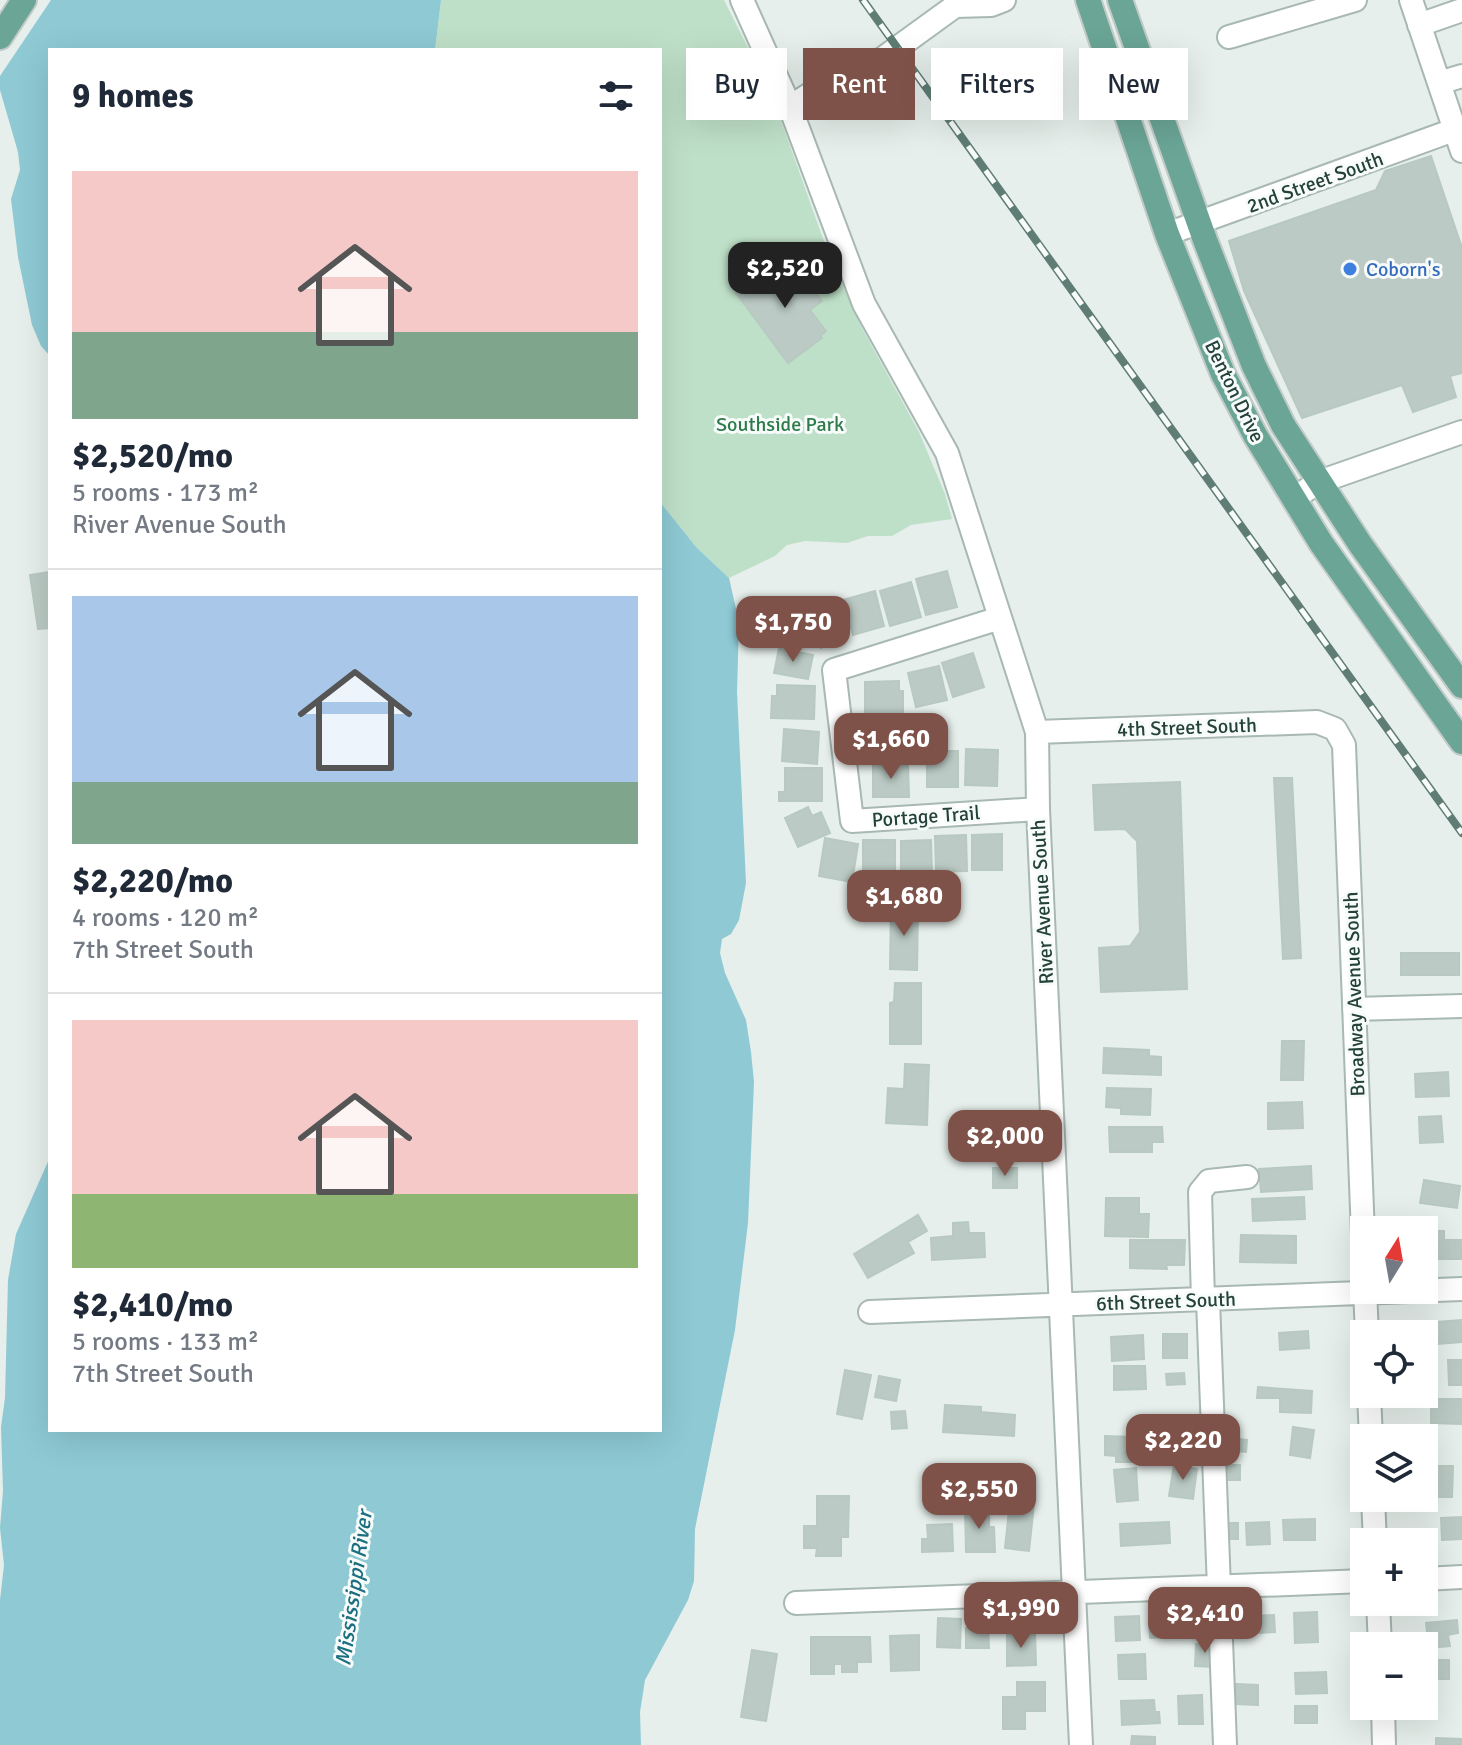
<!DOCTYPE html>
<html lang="en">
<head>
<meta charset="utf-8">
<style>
  :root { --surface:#fff; --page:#f2f2f3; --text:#1f2937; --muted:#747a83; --line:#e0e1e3; --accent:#7f5249 }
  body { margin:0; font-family:Signika,sans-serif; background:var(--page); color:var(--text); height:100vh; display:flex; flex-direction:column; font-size:30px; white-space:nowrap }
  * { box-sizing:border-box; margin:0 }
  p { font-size:26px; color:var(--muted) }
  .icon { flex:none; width:44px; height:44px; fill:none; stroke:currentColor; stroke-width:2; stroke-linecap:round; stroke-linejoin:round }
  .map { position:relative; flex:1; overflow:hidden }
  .panel { position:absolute; left:48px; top:48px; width:614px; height:1384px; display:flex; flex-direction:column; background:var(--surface); border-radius:0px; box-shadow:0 8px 32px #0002 }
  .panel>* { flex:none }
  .banner { position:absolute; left:686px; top:48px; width:656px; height:72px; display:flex; gap:16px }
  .needle { width:52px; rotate:11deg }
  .buttons { position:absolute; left:1350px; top:1216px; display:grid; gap:16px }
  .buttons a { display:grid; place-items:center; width:88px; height:88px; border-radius:0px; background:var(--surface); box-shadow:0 8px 32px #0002; font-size:40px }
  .price { position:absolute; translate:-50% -68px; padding:0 18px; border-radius:16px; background:var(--accent); color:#fff; font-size:26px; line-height:52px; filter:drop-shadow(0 2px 4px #0008) }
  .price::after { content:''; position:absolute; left:50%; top:48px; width:24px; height:18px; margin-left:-12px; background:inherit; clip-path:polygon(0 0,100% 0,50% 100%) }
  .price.selected { background:#222; color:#fff }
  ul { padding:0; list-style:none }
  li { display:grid; align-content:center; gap:16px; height:424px; padding:0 24px }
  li+li { border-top:2px solid var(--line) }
  li span { display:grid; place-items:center; height:248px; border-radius:0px; color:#555 }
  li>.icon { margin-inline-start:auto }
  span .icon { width:144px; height:144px; fill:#fffc; stroke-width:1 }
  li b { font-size:34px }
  h2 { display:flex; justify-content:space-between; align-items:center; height:96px; padding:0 24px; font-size:34px }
  .tag { padding:0 28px; border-radius:0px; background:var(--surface); box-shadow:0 8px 32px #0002; font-size:28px; line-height:72px }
  .tag.selected { background:var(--accent); color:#fff }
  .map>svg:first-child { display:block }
  .green { fill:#bfe0c8 }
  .water { fill:#8ec9d4 }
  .pier { fill:#e6efeb }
  .building { fill:#bbcac4; stroke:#b8c9c2; stroke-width:2 }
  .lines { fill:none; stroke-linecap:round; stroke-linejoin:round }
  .minor-casing { stroke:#a8b8b2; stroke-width:26 }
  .major-casing { stroke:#c2cac8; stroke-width:28 }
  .minor { stroke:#fff; stroke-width:22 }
  .major { stroke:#6aa596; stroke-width:24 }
  .rail-casing { stroke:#5f7d75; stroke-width:8 }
  .rail { stroke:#f7fbf9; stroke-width:5; stroke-dasharray:15; stroke-linecap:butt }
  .shop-dot { fill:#3f7fe0; stroke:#f7fbf9; stroke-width:3 }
  .labels { text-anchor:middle; stroke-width:6; stroke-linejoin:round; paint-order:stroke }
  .street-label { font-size:20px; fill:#24423a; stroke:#f7fbf9 }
  .shop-label { font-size:20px; fill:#366cbe; stroke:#f7fbf9; text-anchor:start }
  .park-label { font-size:20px; fill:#2d7a4b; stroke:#f7fbf9 }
  .water-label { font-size:22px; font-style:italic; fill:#1c6f80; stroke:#f7fbf9 }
</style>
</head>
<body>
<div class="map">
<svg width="1462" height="1745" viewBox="0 0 1462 1745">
  <rect width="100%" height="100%" fill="#e6efeb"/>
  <!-- green -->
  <path class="green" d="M 441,0 L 724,0 L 772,95 L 827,250 L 862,328 L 919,432 L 945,494 L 952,519 L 911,525 L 892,536 L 868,536 L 847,543 L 805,541 L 787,545 L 775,556 L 729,578 L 697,548 L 660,502 L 660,50 L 435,50 Z"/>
  <!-- water -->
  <path class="water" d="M 0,0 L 441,0 L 435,50 L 50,50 L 50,356 L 41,346 L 32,325 L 18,257 L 11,199 L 20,170 L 18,152 L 0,90 Z
    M 660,502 L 697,548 L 729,578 L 739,622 L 737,692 L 746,883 L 739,920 L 731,934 L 722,939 L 720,953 L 725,973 L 746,1020 L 751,1052 L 754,1082 L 748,1223 L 735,1330 L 695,1529 L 694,1581 L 688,1600 L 645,1680 L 640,1712 L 641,1745 L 0,1745 L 0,1600 L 4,1565 L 0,1528 L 3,1491 L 1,1427 L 5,1398 L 8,1280 L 16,1234 L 50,1157 L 50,1430 L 660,1430 Z"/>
  <!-- pier -->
  <path class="pier" d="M 0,0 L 51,0 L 0,76 Z"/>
  <!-- building -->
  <path class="building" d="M 1431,156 L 1462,248 L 1462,373 L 1450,376 L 1456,397 L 1413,412 L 1402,385 L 1302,418 L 1244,291 L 1229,241 L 1376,190 L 1385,171 Z
    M 798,262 L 805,272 L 802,274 L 822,301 L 810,310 L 826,331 L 820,336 L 822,338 L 788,363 L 736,293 L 770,269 L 777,278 Z
    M 947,571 L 957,607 L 926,615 L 916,579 Z
    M 50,572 L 50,628 L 38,629 L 30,575 Z
    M 911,582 L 921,617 L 890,626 L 880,591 Z
    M 875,591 L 884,626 L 853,635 L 843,600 Z
    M 822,598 L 846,627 L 821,648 L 797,619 Z
    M 779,648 L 813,655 L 808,679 L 774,673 Z
    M 973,653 L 984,687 L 953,697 L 942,663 Z
    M 939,666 L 947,700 L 916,707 L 908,673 Z
    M 899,681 L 899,691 L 903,691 L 903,714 L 865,715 L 865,682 Z
    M 777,685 L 815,686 L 814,719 L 771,718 L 772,696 L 777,696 Z
    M 906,727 L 907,760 L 870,761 L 868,728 Z
    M 784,729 L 819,732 L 817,764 L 782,761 Z
    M 966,749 L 998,750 L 997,786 L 965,785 Z
    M 927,751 L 958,751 L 958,787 L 927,787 Z
    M 873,765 L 908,765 L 909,797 L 873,797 Z
    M 785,768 L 822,768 L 822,801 L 779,801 L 779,792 L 785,792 Z
    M 1274,778 L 1292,778 L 1301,958 L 1283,959 Z
    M 1180,782 L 1187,989 L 1101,992 L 1099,948 L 1130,946 L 1140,932 L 1137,841 L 1125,829 L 1095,830 L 1093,785 Z
    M 808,807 L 812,816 L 821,812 L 830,833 L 798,847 L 785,818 Z
    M 1002,834 L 1002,870 L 972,870 L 972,835 Z
    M 966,835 L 967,871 L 936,872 L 935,836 Z
    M 825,838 L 858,844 L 852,882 L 819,876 Z
    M 863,840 L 895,840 L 895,875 L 863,875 Z
    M 931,840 L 932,873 L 901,874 L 901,841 Z
    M 891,906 L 918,907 L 917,970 L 890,969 Z
    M 1401,953 L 1459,953 L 1459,975 L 1401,975 Z
    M 895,983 L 921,983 L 921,1044 L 890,1044 L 890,1003 L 894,1002 Z
    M 1282,1041 L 1304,1041 L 1303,1080 L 1281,1080 Z
    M 1104,1048 L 1149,1050 L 1149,1056 L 1161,1057 L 1161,1075 L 1103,1073 Z
    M 905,1064 L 929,1065 L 927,1125 L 886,1123 L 888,1088 L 904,1089 Z
    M 1448,1072 L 1449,1096 L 1416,1097 L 1415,1074 Z
    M 1107,1088 L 1151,1089 L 1150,1115 L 1121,1114 L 1121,1108 L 1106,1107 Z
    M 1302,1102 L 1303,1128 L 1268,1129 L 1268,1103 Z
    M 1441,1116 L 1443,1142 L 1420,1143 L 1419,1117 Z
    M 1109,1127 L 1162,1127 L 1163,1142 L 1152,1142 L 1152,1152 L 1110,1152 Z
    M 1311,1166 L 1312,1189 L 1261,1192 L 1259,1169 Z
    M 993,1168 L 1017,1168 L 1017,1188 L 993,1188 Z
    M 1424,1180 L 1460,1186 L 1457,1208 L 1420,1203 Z
    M 1304,1197 L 1305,1219 L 1253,1221 L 1252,1199 Z
    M 1106,1198 L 1139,1198 L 1139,1214 L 1149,1214 L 1148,1237 L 1105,1236 Z
    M 918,1215 L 927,1231 L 908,1242 L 914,1253 L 868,1278 L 854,1254 Z
    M 968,1222 L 969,1233 L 984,1233 L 985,1257 L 932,1260 L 931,1238 L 953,1236 L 953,1223 Z
    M 1424,1231 L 1444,1231 L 1444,1240 L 1462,1240 L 1462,1259 L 1424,1259 Z
    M 1241,1235 L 1296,1236 L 1296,1263 L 1240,1262 Z
    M 1130,1240 L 1185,1240 L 1184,1265 L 1166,1265 L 1167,1269 L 1130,1268 Z
    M 1462,1320 L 1462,1342 L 1425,1345 L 1423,1323 Z
    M 1308,1331 L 1309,1348 L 1280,1350 L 1279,1333 Z
    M 1163,1334 L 1187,1334 L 1187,1358 L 1163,1358 Z
    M 1143,1335 L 1144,1359 L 1112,1361 L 1111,1337 Z
    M 1448,1360 L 1462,1360 L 1462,1385 L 1449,1385 Z
    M 1114,1366 L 1145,1366 L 1146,1389 L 1114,1390 Z
    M 845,1370 L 871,1375 L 862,1419 L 837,1414 Z
    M 1184,1373 L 1185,1384 L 1167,1385 L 1166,1374 Z
    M 879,1376 L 900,1380 L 896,1401 L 875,1397 Z
    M 1258,1387 L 1312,1391 L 1311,1413 L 1280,1412 L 1280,1398 L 1257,1398 Z
    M 1431,1399 L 1462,1399 L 1462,1424 L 1431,1423 Z
    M 945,1405 L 981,1407 L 981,1412 L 1015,1415 L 1014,1436 L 943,1432 Z
    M 905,1411 L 907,1428 L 892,1429 L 891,1412 Z
    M 1184,1423 L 1200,1426 L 1196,1450 L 1179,1447 Z
    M 1293,1427 L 1314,1430 L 1310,1458 L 1290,1455 Z
    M 1105,1436 L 1132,1437 L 1131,1462 L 1116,1462 L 1116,1456 L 1105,1455 Z
    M 1229,1438 L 1247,1440 L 1246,1452 L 1228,1450 Z
    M 1174,1465 L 1197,1469 L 1193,1499 L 1169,1496 Z
    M 1226,1465 L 1240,1465 L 1240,1480 L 1226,1480 Z
    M 978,1466 L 981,1486 L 962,1488 L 960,1467 Z
    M 1432,1466 L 1453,1466 L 1452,1497 L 1431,1497 Z
    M 953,1468 L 955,1488 L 934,1489 L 933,1470 Z
    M 1136,1468 L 1138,1500 L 1117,1502 L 1114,1470 Z
    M 817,1496 L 849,1496 L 848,1537 L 841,1537 L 841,1556 L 816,1556 L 817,1548 L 804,1548 L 804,1526 L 817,1526 Z
    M 1010,1501 L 1034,1504 L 1029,1551 L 1005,1548 Z
    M 965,1509 L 989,1509 L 989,1527 L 994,1527 L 995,1552 L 966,1552 Z
    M 1462,1517 L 1462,1539 L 1442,1540 L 1441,1518 Z
    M 1315,1519 L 1315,1540 L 1284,1540 L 1283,1520 Z
    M 1169,1522 L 1170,1543 L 1121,1546 L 1120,1524 Z
    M 1269,1522 L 1270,1544 L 1247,1545 L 1246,1523 Z
    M 1225,1523 L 1238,1523 L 1238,1539 L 1225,1539 Z
    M 952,1524 L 953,1551 L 922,1552 L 922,1539 L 928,1539 L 927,1525 Z
    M 1317,1612 L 1318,1642 L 1295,1643 L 1294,1613 Z
    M 1274,1615 L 1275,1632 L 1259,1633 L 1257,1616 Z
    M 1139,1616 L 1140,1640 L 1116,1641 L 1115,1617 Z
    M 938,1618 L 961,1619 L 960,1648 L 937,1647 Z
    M 1457,1620 L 1458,1633 L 1448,1635 L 1450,1646 L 1429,1648 L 1426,1623 Z
    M 1164,1623 L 1165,1637 L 1150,1638 L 1149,1624 Z
    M 966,1628 L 988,1628 L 989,1648 L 966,1648 Z
    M 1035,1633 L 1036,1665 L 1007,1666 L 1007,1634 Z
    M 919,1635 L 919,1670 L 891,1671 L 890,1636 Z
    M 811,1637 L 870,1637 L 871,1662 L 857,1662 L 857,1672 L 842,1672 L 842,1664 L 834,1664 L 834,1674 L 811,1674 Z
    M 1196,1644 L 1215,1645 L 1213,1667 L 1195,1666 Z
    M 752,1650 L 777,1654 L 766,1721 L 741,1717 Z
    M 1145,1654 L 1146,1679 L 1119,1679 L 1118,1655 Z
    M 1432,1660 L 1449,1660 L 1449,1679 L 1432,1679 Z
    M 1326,1672 L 1327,1693 L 1296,1694 L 1295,1673 Z
    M 1017,1682 L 1045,1682 L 1045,1711 L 1025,1711 L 1025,1729 L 1003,1729 L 1003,1697 L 1017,1697 Z
    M 1236,1684 L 1258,1685 L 1258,1705 L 1235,1704 Z
    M 1202,1695 L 1203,1724 L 1179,1724 L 1178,1696 Z
    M 1154,1700 L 1155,1712 L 1159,1712 L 1160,1723 L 1122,1725 L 1121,1701 Z
    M 1295,1706 L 1317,1706 L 1317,1723 L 1295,1723 Z
    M 1132,1736 L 1155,1737 L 1155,1745 L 1131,1745 Z
    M 1436,1738 L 1462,1739 L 1462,1745 L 1436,1745 Z"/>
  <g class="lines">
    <defs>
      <path id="minor" d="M 742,0 L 790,107 L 864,304 L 947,453 L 1037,732 L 1038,809 L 1081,1745
        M 1411,0 L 1462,151
        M 1419,25 L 1462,10
        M 1229,37 L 1355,0
        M 1439,83 L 1462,76
        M 790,107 L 827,83 L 882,59 L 955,6 L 991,5 L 1004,0
        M 1167,234 L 1462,127
        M 1294,498 L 1319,482 L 1462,432
        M 1000,618 L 834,670 L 852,821 L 1038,809
        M 1037,732 L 1317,722 L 1335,729 L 1344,745 L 1364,1261
        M 1354,1009 L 1462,1006
        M 1365,1290 L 1367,1334
        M 1203,1300 L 1200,1192 L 1209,1181 L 1247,1177
        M 1208,1300 L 1225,1745
        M 870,1312 L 1462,1289
        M 1369,1394 L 1371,1438
        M 1373,1498 L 1375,1542
        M 1424,1579 L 1462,1577
        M 1378,1602 L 1380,1646
        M 796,1603 L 1364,1581
        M 1383,1706 L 1384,1745"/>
      <path id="major" d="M 1088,0 L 1167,234 L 1223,374 L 1255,435 L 1321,543 L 1462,742
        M 1120,0 L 1205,240 L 1254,366 L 1283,425 L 1360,544 L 1462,686
        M 0,37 L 24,0"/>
    </defs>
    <!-- minor casing -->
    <use href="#minor" class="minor-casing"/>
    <!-- major casing -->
    <use href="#major" class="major-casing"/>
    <!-- minor -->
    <use href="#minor" class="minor"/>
    <!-- major -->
    <use href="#major" class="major"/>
    <defs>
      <path id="rail" d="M 863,0 L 1462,833"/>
    </defs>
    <!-- rail casing -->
    <use href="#rail" class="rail-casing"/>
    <!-- rail -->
    <use href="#rail" class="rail"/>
  </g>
  <!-- markers -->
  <circle class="shop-dot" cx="1350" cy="269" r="8"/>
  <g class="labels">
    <!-- street labels -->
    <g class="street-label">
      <text transform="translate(1315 182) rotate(-20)" y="7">2nd Street South</text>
      <text transform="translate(1235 391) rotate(64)" y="7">Benton Drive</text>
      <text transform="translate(1187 727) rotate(-2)" y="7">4th Street South</text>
      <text transform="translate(926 816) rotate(-4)" y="7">Portage Trail</text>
      <text transform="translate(1042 902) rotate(-93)" y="7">River Avenue South</text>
      <text transform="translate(1354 994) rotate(-92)" y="7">Broadway Avenue South</text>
      <text transform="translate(1166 1301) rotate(-2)" y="7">6th Street South</text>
    </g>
    <!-- shop labels -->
    <g class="shop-label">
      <text x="1366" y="276">Coborn's</text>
    </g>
    <!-- park labels -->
    <g class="park-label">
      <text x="780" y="431">Southside Park</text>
    </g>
    <!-- water labels -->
    <g class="water-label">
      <text transform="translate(353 1588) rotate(-82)" y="8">Mississippi River</text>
    </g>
  </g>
</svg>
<div class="buttons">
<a><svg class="needle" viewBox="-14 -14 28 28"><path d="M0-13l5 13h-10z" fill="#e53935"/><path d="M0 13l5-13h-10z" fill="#747a83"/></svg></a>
<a><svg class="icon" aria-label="locate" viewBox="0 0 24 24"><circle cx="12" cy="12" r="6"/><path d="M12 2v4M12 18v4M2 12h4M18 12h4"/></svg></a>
<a><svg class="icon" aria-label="layers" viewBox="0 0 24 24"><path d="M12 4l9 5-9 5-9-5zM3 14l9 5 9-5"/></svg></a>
<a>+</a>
<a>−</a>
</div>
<b class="price selected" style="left:785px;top:310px">$2,520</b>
<b class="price" style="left:793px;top:664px">$1,750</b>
<b class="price" style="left:891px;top:781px">$1,660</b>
<b class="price" style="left:904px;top:938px">$1,680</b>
<b class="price" style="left:1005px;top:1178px">$2,000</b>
<b class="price" style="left:1183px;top:1482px">$2,220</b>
<b class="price" style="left:979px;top:1531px">$2,550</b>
<b class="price" style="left:1021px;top:1650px">$1,990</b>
<b class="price" style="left:1205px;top:1655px">$2,410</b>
<div class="banner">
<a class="tag">Buy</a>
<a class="tag selected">Rent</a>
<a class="tag">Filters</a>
<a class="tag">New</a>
</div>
<section class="panel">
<h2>9 homes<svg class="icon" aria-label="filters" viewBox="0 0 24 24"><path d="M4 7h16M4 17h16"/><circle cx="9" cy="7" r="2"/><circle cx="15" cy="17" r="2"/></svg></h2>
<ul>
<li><span style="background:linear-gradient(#f6c9c9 65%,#7fa58c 0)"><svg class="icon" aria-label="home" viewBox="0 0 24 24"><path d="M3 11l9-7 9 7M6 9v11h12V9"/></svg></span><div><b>$2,520/mo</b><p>5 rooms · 173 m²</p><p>River Avenue South</p></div></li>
<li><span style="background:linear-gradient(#a9c7e8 75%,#7fa58c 0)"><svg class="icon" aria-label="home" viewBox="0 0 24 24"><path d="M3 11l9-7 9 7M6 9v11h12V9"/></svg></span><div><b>$2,220/mo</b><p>4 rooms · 120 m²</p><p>7th Street South</p></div></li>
<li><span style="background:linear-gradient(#f6c9c9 70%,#8fb573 0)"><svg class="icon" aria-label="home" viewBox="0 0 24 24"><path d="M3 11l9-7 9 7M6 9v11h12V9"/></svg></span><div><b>$2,410/mo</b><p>5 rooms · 133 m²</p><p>7th Street South</p></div></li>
</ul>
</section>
</div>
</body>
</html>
